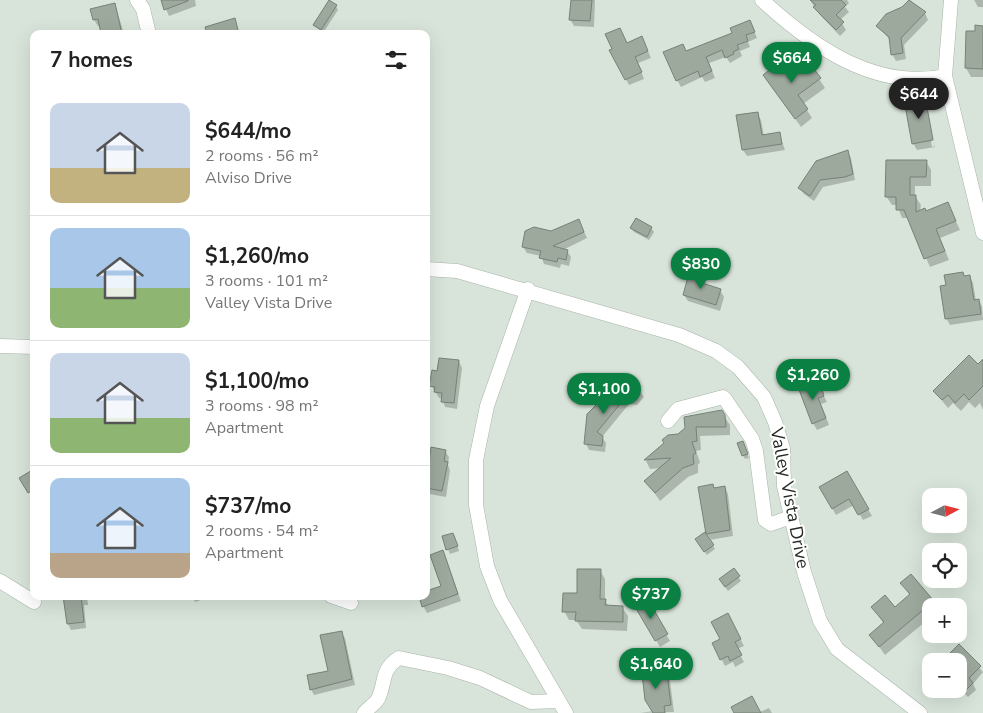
<!DOCTYPE html>
<html lang="en">
<head>
<meta charset="utf-8">
<style>
  :root { --surface:#fff; --page:#f2f2f2; --text:#222; --muted:#767676; --line:#e0e0e0; --accent:#0b8043 }
  body { margin:0; font-family:"Nunito Sans",sans-serif; background:var(--page); color:var(--text); height:100vh; display:flex; flex-direction:column; font-size:19px; white-space:nowrap }
  * { box-sizing:border-box; margin:0 }
  p { font-size:16px; color:var(--muted) }
  .icon { flex:none; width:28px; height:28px; fill:none; stroke:currentColor; stroke-width:2; stroke-linecap:round; stroke-linejoin:round }
  .map { position:relative; flex:1; overflow:hidden }
  .sheet { position:absolute; left:30px; top:30px; width:400px; height:570px; display:flex; flex-direction:column; background:var(--surface); border-radius:10px; box-shadow:0 5px 20px #0002 }
  .sheet>* { flex:none }
  .needle { width:32px; rotate:83deg }
  .controls { position:absolute; left:922px; top:488px; display:grid; gap:10px }
  .controls a { display:grid; place-items:center; width:45px; height:45px; border-radius:10px; background:var(--surface); box-shadow:0 5px 20px #0002; font-size:25px }
  .price { position:absolute; translate:-50% -42px; padding:0 11px; border-radius:18px; background:var(--accent); color:#fff; font-size:16px; line-height:32px; filter:drop-shadow(0 1px 2px #0008) }
  .price::after { content:''; position:absolute; left:50%; top:30px; width:15px; height:11px; margin-left:-8px; background:inherit; clip-path:polygon(0 0,100% 0,50% 100%) }
  .price.on { background:#222; color:#fff }
  ul { padding:0; list-style:none }
  li { display:flex; align-items:center; gap:15px; height:125px; padding:0 20px }
  li+li { border-top:1px solid var(--line) }
  li span { display:grid; place-items:center; flex:none; width:140px; height:100px; border-radius:10px; color:#555 }
  li>.icon { margin-inline-start:auto }
  span .icon { width:60px; height:60px; fill:#fffc; stroke-width:1 }
  li b { font-size:21px }
  h2 { display:flex; justify-content:space-between; align-items:center; height:60px; padding:0 20px; font-size:21px }
  .map>svg:first-child { display:block }
  .shadow { fill:#0003 }
  .building { fill:#9ea99e; stroke:#768177 }
  .lines { fill:none; stroke-linecap:round; stroke-linejoin:round }
  .minor-casing { stroke:#a8b3a8; stroke-width:15 }
  .minor { stroke:#fff; stroke-width:14 }
  .labels { text-anchor:middle; stroke-width:4; stroke-linejoin:round; paint-order:stroke }
  .street-label { font-size:18px; fill:#252a25; stroke:#fff }
</style>
</head>
<body>
<div class="map">
<svg width="983" height="713" viewBox="0 0 983 713">
  <rect width="100%" height="100%" fill="#d8e4d9"/>
  <!-- shadow -->
  <path class="shadow" d="M 162,0 L 195,0 L 196,6 L 169,16 Z
    M 572,0 L 595,0 L 594,27 L 574,26 L 570,19 Z
    M 810,0 L 847,0 L 849,3 L 845,7 L 849,12 L 840,20 L 846,30 L 840,36 L 819,14 Z
    M 974,0 L 983,0 L 983,7 L 978,7 Z
    M 910,1 L 925,13 L 928,20 L 904,45 L 906,59 L 896,61 L 892,54 L 890,40 L 878,26 L 903,8 Z
    M 115,4 L 124,34 L 102,34 L 101,26 L 98,26 L 94,20 L 92,9 Z
    M 336,6 L 338,10 L 323,33 L 315,25 Z
    M 234,20 L 239,32 L 247,30 L 249,34 L 208,34 Z
    M 983,27 L 983,77 L 971,77 L 966,68 L 976,32 Z
    M 753,28 L 757,38 L 748,42 L 750,47 L 740,51 L 742,56 L 730,63 L 726,57 L 709,63 L 715,78 L 705,82 L 702,77 L 681,87 L 677,80 L 687,53 Z
    M 627,44 L 645,44 L 651,58 L 638,63 L 644,79 L 629,85 L 626,79 Z
    M 810,65 L 825,88 L 803,104 L 812,118 L 801,127 L 764,75 L 785,66 L 800,73 Z
    M 924,97 L 927,103 L 925,103 L 932,147 L 935,146 L 927,103 L 935,147 L 917,150 L 913,143 Z
    M 757,113 L 761,120 L 764,136 L 779,133 L 785,150 L 747,156 L 743,150 Z
    M 847,151 L 851,158 L 855,180 L 823,187 L 814,201 L 804,194 L 800,188 L 831,156 Z
    M 926,161 L 931,170 L 931,186 L 915,186 L 915,196 L 921,205 L 920,211 L 926,212 L 948,204 L 960,230 L 940,238 L 949,260 L 930,267 L 909,218 L 902,218 L 897,205 L 892,205 L 886,196 Z
    M 582,227 L 587,238 L 563,250 L 567,251 L 571,257 L 569,266 L 561,264 L 560,268 L 544,264 L 541,256 L 527,253 L 523,247 L 551,232 Z
    M 631,228 L 651,228 L 654,232 L 649,240 L 634,232 Z
    M 963,273 L 965,277 L 970,277 L 973,283 L 976,301 L 979,300 L 982,307 L 983,320 L 950,325 L 946,318 Z
    M 700,277 L 703,284 L 720,290 L 724,297 L 720,311 L 688,301 L 684,295 Z
    M 459,361 L 462,368 L 457,409 L 445,407 L 442,398 L 439,398 L 431,385 L 438,373 Z
    M 983,361 L 983,410 L 980,403 L 975,408 L 969,402 L 961,411 L 953,403 L 948,408 L 934,391 Z
    M 812,383 L 816,389 L 820,388 L 827,402 L 821,404 L 829,425 L 817,430 L 813,423 Z
    M 640,391 L 644,397 L 637,405 L 629,404 L 602,437 L 606,443 L 605,452 L 589,450 L 586,444 L 623,396 Z
    M 724,416 L 730,425 L 730,435 L 700,436 L 701,450 L 696,451 L 700,462 L 698,465 L 698,473 L 688,477 L 660,501 L 646,481 L 662,468 L 650,469 L 646,461 L 686,429 Z
    M 745,447 L 749,458 L 745,459 L 743,455 Z
    M 432,449 L 445,451 L 449,457 L 448,465 L 450,470 L 446,497 L 429,494 L 426,489 Z
    M 34,471 L 34,498 L 33,498 L 21,478 Z
    M 847,472 L 872,516 L 863,520 L 854,505 L 836,515 L 820,487 Z
    M 725,487 L 728,494 L 733,536 L 709,540 L 715,549 L 707,555 L 699,544 L 711,539 L 707,534 L 714,489 Z
    M 443,537 L 455,538 L 459,551 L 450,554 Z
    M 446,558 L 461,601 L 427,613 L 423,606 L 426,596 L 442,587 Z
    M 600,570 L 605,579 L 605,600 L 609,607 L 622,607 L 628,616 L 627,631 L 582,629 L 576,620 L 569,620 L 564,611 Z
    M 734,570 L 741,581 L 728,591 L 722,583 Z
    M 911,575 L 936,606 L 931,606 L 931,617 L 885,655 L 871,635 L 884,624 L 872,607 L 895,609 L 910,596 L 902,583 Z
    M 65,596 L 87,596 L 88,605 L 84,605 L 86,628 L 71,630 L 68,624 Z
    M 192,596 L 210,596 L 210,597 L 195,602 Z
    M 646,600 L 670,641 L 660,647 L 636,606 Z
    M 731,621 L 744,646 L 737,649 L 744,662 L 735,667 L 733,662 L 725,666 L 714,644 L 722,640 Z
    M 341,632 L 345,638 L 355,685 L 314,695 L 311,689 L 329,672 Z
    M 959,646 L 983,672 L 973,684 L 976,690 L 968,697 L 959,688 L 959,661 L 943,661 Z
    M 650,665 L 655,676 L 667,674 L 670,681 L 674,712 L 640,713 L 654,711 Z
    M 944,689 L 955,689 L 949,694 Z
    M 769,708 L 772,713 L 735,713 L 760,712 Z"/>
  <!-- building -->
  <path class="building" d="M 161,0 L 188,0 L 188,1 L 164,10 Z
    M 329,0 L 337,5 L 321,30 L 313,25 Z
    M 571,0 L 592,0 L 590,21 L 569,20 Z
    M 810,0 L 841,0 L 846,5 L 836,15 L 844,22 L 836,30 L 813,7 L 816,5 Z
    M 909,0 L 926,12 L 901,38 L 903,53 L 891,55 L 889,37 L 876,26 L 886,14 L 902,7 Z
    M 115,3 L 122,34 L 101,34 L 98,19 L 93,20 L 90,9 Z
    M 235,18 L 239,34 L 207,34 L 205,27 Z
    M 750,20 L 755,32 L 746,35 L 748,41 L 737,45 L 739,49 L 733,52 L 734,54 L 725,58 L 722,50 L 706,57 L 712,71 L 700,77 L 698,71 L 676,81 L 663,52 L 683,44 L 686,51 L 732,33 L 730,28 Z
    M 975,25 L 983,26 L 983,69 L 965,68 L 966,31 L 975,31 Z
    M 620,28 L 627,43 L 642,36 L 648,51 L 635,57 L 642,72 L 625,80 L 609,50 L 612,49 L 605,34 Z
    M 792,59 L 801,71 L 810,64 L 821,78 L 798,95 L 808,109 L 795,119 L 763,75 L 782,60 L 785,64 Z
    M 925,96 L 933,140 L 912,144 L 904,100 Z
    M 758,112 L 762,135 L 780,132 L 782,144 L 742,150 L 736,115 Z
    M 848,150 L 853,174 L 845,177 L 820,180 L 810,196 L 798,188 L 816,161 Z
    M 886,160 L 927,160 L 926,177 L 910,177 L 910,195 L 916,195 L 916,212 L 925,208 L 926,211 L 948,202 L 956,221 L 936,229 L 945,251 L 924,259 L 904,210 L 896,210 L 896,197 L 885,197 Z
    M 636,218 L 652,227 L 647,237 L 630,228 Z
    M 579,219 L 584,232 L 553,246 L 568,250 L 566,260 L 558,258 L 557,262 L 539,258 L 541,251 L 522,247 L 525,231 L 534,227 L 551,231 Z
    M 963,272 L 964,276 L 970,275 L 974,300 L 979,299 L 981,314 L 945,319 L 940,286 L 946,285 L 944,275 Z
    M 689,273 L 700,276 L 699,282 L 721,289 L 716,305 L 683,295 Z
    M 969,355 L 978,364 L 983,359 L 983,386 L 969,400 L 964,394 L 955,403 L 948,395 L 942,400 L 933,391 Z
    M 439,358 L 459,360 L 454,403 L 441,402 L 442,393 L 434,392 L 435,387 L 429,386 L 432,370 L 437,371 Z
    M 813,381 L 815,388 L 821,386 L 824,396 L 818,398 L 826,418 L 812,424 L 798,387 Z
    M 627,388 L 641,390 L 633,399 L 625,398 L 597,432 L 603,436 L 602,446 L 584,444 L 587,414 L 607,394 L 622,395 Z
    M 722,410 L 725,415 L 726,427 L 696,427 L 697,441 L 692,442 L 696,453 L 693,455 L 694,464 L 683,468 L 655,493 L 644,481 L 671,458 L 644,460 L 664,443 L 662,440 L 668,435 L 678,434 L 685,428 L 684,417 Z
    M 743,441 L 748,454 L 742,456 L 737,443 Z
    M 431,447 L 446,450 L 444,461 L 448,462 L 442,491 L 426,488 Z
    M 34,469 L 34,489 L 28,493 L 19,478 Z
    M 847,471 L 869,509 L 858,515 L 849,499 L 832,509 L 819,487 Z
    M 713,484 L 714,488 L 725,486 L 730,530 L 706,534 L 698,487 Z
    M 705,532 L 714,545 L 704,552 L 695,539 Z
    M 453,533 L 458,546 L 446,550 L 442,536 Z
    M 443,550 L 458,594 L 422,607 L 419,596 L 426,596 L 426,591 L 441,586 L 430,555 Z
    M 734,568 L 740,576 L 725,587 L 719,579 Z
    M 577,569 L 601,569 L 600,599 L 606,599 L 605,605 L 623,606 L 623,622 L 575,621 L 576,612 L 562,612 L 563,593 L 577,593 Z
    M 911,574 L 934,601 L 879,647 L 869,635 L 884,622 L 871,607 L 885,595 L 895,607 L 910,594 L 900,583 Z
    M 63,596 L 81,596 L 84,622 L 67,624 Z
    M 647,598 L 668,634 L 655,641 L 634,605 Z
    M 728,613 L 741,639 L 735,642 L 742,655 L 730,661 L 728,656 L 720,660 L 712,643 L 720,639 L 711,622 Z
    M 342,631 L 352,679 L 310,690 L 307,675 L 328,671 L 320,635 Z
    M 959,644 L 981,666 L 969,678 L 973,683 L 964,692 L 959,686 L 959,661 L 942,661 Z
    M 651,664 L 652,675 L 667,673 L 671,705 L 664,706 L 665,713 L 653,713 L 645,700 L 641,665 Z
    M 752,696 L 761,713 L 734,713 L 731,707 Z"/>
  <g class="lines">
    <defs>
      <path id="minor" d="M 137,0 L 143,9 L 149,34
        M 762,0 C 811,45 874,91 945,76
        M 951,0 L 945,76 L 983,233
        M 426,269 L 457,271 L 679,335 L 716,351 L 738,367 L 764,397 L 775,422 L 783,449 L 784,486 L 804,572 L 820,621 L 837,649 L 920,713
        M 528,289 L 487,406 L 476,460 L 476,505 L 487,566 L 500,600 L 566,713
        M 0,346 L 34,347
        M 668,421 L 678,409 L 723,397 L 725,399 L 752,439 L 756,451 L 765,520 L 771,524 L 791,517
        M 0,581 L 34,602
        M 331,596 L 351,603
        M 364,713 C 368,708 375,704 378,699 C 386,683 380,670 399,658 L 448,668 L 480,678 L 531,702 L 559,701"/>
    </defs>
    <!-- minor casing -->
    <use href="#minor" class="minor-casing"/>
    <!-- minor -->
    <use href="#minor" class="minor"/>
  </g>
  <g class="labels">
    <!-- street labels -->
    <g class="street-label">
      <text transform="translate(790 498) rotate(79)" y="6">Valley Vista Drive</text>
    </g>
  </g>
</svg>
<div class="controls">
<a><svg class="needle" viewBox="-14 -14 28 28"><path d="M0-13l5 13h-10z" fill="#e53935"/><path d="M0 13l5-13h-10z" fill="#767676"/></svg></a>
<a><svg class="icon" aria-label="locate" viewBox="0 0 24 24"><circle cx="12" cy="12" r="6"/><path d="M12 2v4M12 18v4M2 12h4M18 12h4"/></svg></a>
<a>+</a>
<a>−</a>
</div>
<b class="price" style="left:792px;top:84px">$664</b>
<b class="price on" style="left:919px;top:120px">$644</b>
<b class="price" style="left:701px;top:290px">$830</b>
<b class="price" style="left:813px;top:401px">$1,260</b>
<b class="price" style="left:604px;top:415px">$1,100</b>
<b class="price" style="left:651px;top:620px">$737</b>
<b class="price" style="left:656px;top:690px">$1,640</b>
<section class="sheet">
<h2>7 homes<svg class="icon" aria-label="filters" viewBox="0 0 24 24"><path d="M4 7h16M4 17h16"/><circle cx="9" cy="7" r="2"/><circle cx="15" cy="17" r="2"/></svg></h2>
<ul>
<li><span style="background:linear-gradient(#c9d6e8 65%,#c2b280 0)"><svg class="icon" aria-label="home" viewBox="0 0 24 24"><path d="M3 11l9-7 9 7M6 9v11h12V9"/></svg></span><div><b>$644/mo</b><p>2 rooms · 56 m²</p><p>Alviso Drive</p></div></li>
<li><span style="background:linear-gradient(#a9c7e8 60%,#8fb573 0)"><svg class="icon" aria-label="home" viewBox="0 0 24 24"><path d="M3 11l9-7 9 7M6 9v11h12V9"/></svg></span><div><b>$1,260/mo</b><p>3 rooms · 101 m²</p><p>Valley Vista Drive</p></div></li>
<li><span style="background:linear-gradient(#c9d6e8 65%,#8fb573 0)"><svg class="icon" aria-label="home" viewBox="0 0 24 24"><path d="M3 11l9-7 9 7M6 9v11h12V9"/></svg></span><div><b>$1,100/mo</b><p>3 rooms · 98 m²</p><p>Apartment</p></div></li>
<li><span style="background:linear-gradient(#a9c7e8 75%,#b9a48a 0)"><svg class="icon" aria-label="home" viewBox="0 0 24 24"><path d="M3 11l9-7 9 7M6 9v11h12V9"/></svg></span><div><b>$737/mo</b><p>2 rooms · 54 m²</p><p>Apartment</p></div></li>
</ul>
</section>
</div>
</body>
</html>
